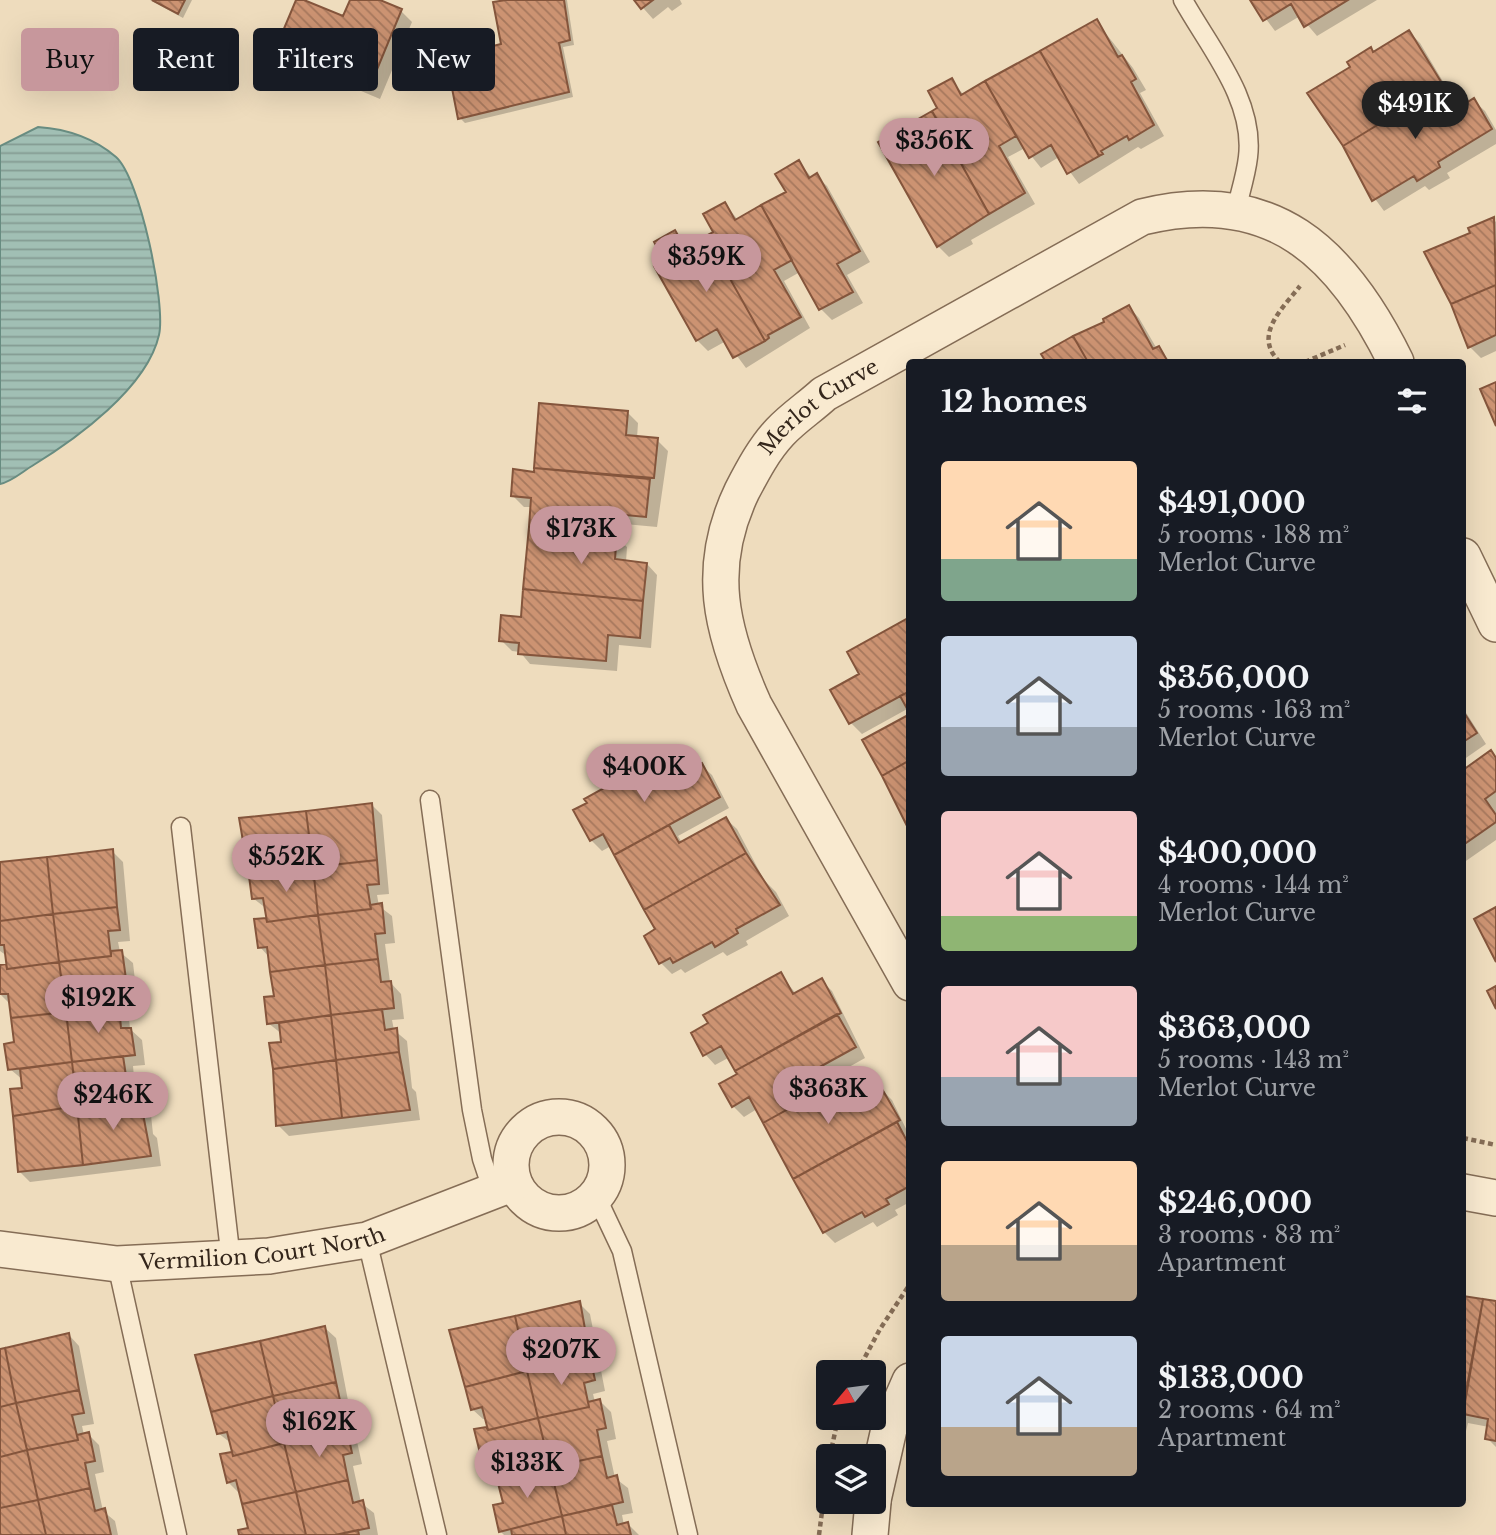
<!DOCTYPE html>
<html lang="en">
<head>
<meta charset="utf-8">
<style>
  :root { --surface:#171b24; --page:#20242c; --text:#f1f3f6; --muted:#9ea1a6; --accent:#c7979c }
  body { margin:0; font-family:"Libre Baskerville",serif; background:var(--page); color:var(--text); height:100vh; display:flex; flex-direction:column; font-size:26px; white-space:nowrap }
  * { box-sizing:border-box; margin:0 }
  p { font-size:23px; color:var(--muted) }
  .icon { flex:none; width:38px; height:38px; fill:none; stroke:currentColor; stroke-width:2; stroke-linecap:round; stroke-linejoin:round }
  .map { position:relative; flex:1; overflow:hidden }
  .details { position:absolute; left:906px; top:359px; width:560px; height:1148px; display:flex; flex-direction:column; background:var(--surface); border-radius:7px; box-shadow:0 7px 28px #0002 }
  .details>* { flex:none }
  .guide { position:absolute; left:21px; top:28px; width:665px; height:63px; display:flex; gap:14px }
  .needle { width:46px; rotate:241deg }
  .fabs { position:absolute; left:816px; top:1360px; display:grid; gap:14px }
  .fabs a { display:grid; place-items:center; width:70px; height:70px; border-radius:7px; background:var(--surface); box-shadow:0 7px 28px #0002; font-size:35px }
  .price { position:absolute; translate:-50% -60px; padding:0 16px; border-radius:24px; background:var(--accent); color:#111; font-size:23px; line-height:46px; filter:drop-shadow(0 2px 4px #0008) }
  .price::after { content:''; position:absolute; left:50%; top:42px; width:21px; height:16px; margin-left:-10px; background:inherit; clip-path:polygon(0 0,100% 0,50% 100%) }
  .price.active { background:#222; color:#fff }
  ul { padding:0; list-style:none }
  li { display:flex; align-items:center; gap:21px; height:175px; padding:0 35px }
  li span { display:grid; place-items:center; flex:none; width:196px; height:140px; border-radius:7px; color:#555 }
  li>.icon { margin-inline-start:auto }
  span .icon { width:84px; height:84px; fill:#fffc; stroke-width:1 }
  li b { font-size:30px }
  h2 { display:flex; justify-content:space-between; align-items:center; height:84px; padding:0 35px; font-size:30px }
  .tag { padding:0 24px; border-radius:7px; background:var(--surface); box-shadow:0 7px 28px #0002; font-size:24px; line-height:63px }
  .tag.active { background:var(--accent); color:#111 }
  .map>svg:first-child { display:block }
  .water { fill:url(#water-rules); stroke:#688c81; stroke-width:2 }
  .shadow { fill:#0003 }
  .building { fill:url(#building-back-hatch); stroke:#84553c; stroke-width:2 }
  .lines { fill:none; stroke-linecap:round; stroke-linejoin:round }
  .lane-casing { stroke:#856d56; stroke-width:21 }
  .street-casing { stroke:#856d56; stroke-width:38 }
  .path { stroke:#856d56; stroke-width:4.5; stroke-dasharray:5 3.5; stroke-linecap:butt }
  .lane { stroke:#f9ead0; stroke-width:18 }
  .street { stroke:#f9ead0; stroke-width:35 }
  .labels { text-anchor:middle; stroke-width:5; stroke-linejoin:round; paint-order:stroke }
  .street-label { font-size:21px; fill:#34261b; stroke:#f5e7cc }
</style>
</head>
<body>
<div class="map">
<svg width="1496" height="1535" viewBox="0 0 1496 1535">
  <defs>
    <pattern id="water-rules" width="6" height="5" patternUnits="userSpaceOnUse" patternTransform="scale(1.75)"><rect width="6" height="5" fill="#a1bfb4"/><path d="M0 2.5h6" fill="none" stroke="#849b92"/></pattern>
    <pattern id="building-back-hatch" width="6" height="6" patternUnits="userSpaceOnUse" patternTransform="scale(1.75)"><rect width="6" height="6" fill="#cc9372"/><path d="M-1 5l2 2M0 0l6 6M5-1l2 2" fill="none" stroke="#a6785d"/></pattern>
  </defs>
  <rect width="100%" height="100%" fill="#eedcbd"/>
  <!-- water -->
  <path class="water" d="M 38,127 C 67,129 94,138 116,157 C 140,178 166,304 159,335 C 147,388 76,439 32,466 C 22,472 11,482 0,484 L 0,146 Z"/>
  <!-- shadow -->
  <path class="shadow" d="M 150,0 L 192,0 L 183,18 Z
    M 298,0 L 344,19 L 352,0 L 375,0 L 401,11 L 412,22 L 380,99 L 288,60 L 278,49 Z
    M 515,0 L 567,0 L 574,45 L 563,47 L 573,97 L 465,123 L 460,118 L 487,40 L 492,48 L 503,46 Z
    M 636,0 L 680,0 L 682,4 L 672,11 L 668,7 L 653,19 Z
    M 1252,0 L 1377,0 L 1317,36 L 1300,16 L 1275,31 Z
    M 1096,21 L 1133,68 L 1146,90 L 1140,93 L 1164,136 L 1141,149 L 1138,147 L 1079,184 L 1059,157 L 1041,168 L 1025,148 L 1008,157 L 1035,204 L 971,240 L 973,244 L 949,257 L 938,246 L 880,142 L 940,109 L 951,80 L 964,95 Z
    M 1409,32 L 1420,43 L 1460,110 L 1474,101 L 1485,111 L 1496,130 L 1496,144 L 1447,173 L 1450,178 L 1429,190 L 1425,186 L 1384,211 L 1359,177 L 1363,174 L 1352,68 L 1371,49 L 1374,53 Z
    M 799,162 L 812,178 L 816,176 L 827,186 L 870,262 L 847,275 L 863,303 L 832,320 L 821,309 L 800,272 L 784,281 L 810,328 L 746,368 L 726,341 L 708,351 L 697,340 L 666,261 L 675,232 L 688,248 L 715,233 L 725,204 L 738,220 L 788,193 Z
    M 1493,219 L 1496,222 L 1496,351 L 1481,358 L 1470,347 L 1446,287 L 1437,279 L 1427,253 L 1472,234 Z
    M 1129,307 L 1139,318 L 1157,349 L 1171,362 L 1048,362 L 1044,355 L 1107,323 Z
    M 541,405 L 627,412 L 638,423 L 637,438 L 657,440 L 668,451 L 657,527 L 603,522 L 602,535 L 616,537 L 627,547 L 626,562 L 647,564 L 657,575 L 651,648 L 619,645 L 617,671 L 530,664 L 520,652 L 512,651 L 501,640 L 523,618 L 532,507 L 524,507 L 513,496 L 535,474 Z
    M 910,619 L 910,710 L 909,708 L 862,734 L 851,723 L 833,690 L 862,674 Z
    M 1463,708 L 1486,744 L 1463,760 Z
    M 1491,752 L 1496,757 L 1496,840 L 1463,863 L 1463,772 Z
    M 660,760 L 675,779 L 701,765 L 712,775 L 729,808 L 678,836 L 682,843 L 726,819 L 737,829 L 764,880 L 776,892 L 789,916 L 746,941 L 748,945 L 727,956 L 723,952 L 685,973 L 681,969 L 672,974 L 661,963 L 646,936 L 657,930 L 611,846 L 602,851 L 591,840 Z
    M 372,805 L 382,815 L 389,894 L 377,895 L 379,906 L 392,916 L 395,943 L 385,944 L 390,982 L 401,994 L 404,1019 L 392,1020 L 394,1030 L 407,1041 L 412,1088 L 416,1092 L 420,1120 L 289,1136 L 278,1125 L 283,1043 L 282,1034 L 268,1023 L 276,997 L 270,958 L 260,947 L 256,920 L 268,919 L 267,909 L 254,899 Z
    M 112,851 L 123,862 L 130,941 L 118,942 L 120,952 L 133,963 L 136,989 L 126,990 L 130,1029 L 142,1040 L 145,1065 L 133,1066 L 134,1077 L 148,1087 L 153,1134 L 157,1138 L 161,1166 L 30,1182 L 19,1171 L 15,1143 L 19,1142 L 24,1090 L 23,1080 L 10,1069 L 16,1044 L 11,1005 L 0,994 L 0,967 L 8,966 L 7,956 L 0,951 L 0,864 Z
    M 780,974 L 797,995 L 822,981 L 832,991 L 865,1058 L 817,1085 L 821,1093 L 840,1082 L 856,1103 L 881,1089 L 892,1100 L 910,1137 L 910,1202 L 895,1210 L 898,1215 L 877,1227 L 873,1222 L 835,1243 L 824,1232 L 757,1109 L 744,1117 L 733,1106 L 739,1075 L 730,1057 L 715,1065 L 705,1054 Z
    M 1463,1298 L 1496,1303 L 1496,1447 L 1487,1438 L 1489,1427 L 1468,1423 L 1463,1443 Z
    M 579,1303 L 590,1314 L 605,1391 L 593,1394 L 595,1402 L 600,1401 L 611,1412 L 616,1439 L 607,1441 L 615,1478 L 628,1488 L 633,1513 L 622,1515 L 624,1525 L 628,1524 L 639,1535 L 504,1535 L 500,1531 L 505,1504 L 496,1467 L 483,1456 L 476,1431 L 488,1428 L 486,1419 L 483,1419 L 472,1409 Z
    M 325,1328 L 336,1338 L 351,1416 L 339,1418 L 341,1427 L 345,1427 L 356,1437 L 362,1464 L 353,1466 L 361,1503 L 374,1513 L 378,1535 L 241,1535 L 250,1530 L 239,1493 L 228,1482 L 234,1453 L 232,1444 L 218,1433 Z
    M 69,1335 L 79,1346 L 94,1424 L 82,1426 L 84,1435 L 88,1434 L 99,1445 L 104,1472 L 95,1474 L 103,1511 L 115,1521 L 118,1535 L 0,1535 L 0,1350 Z"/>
  <!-- building -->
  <path class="building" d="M 152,0 L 185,0 L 178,14 Z
    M 296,0 L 304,0 L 343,16 L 350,0 L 380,0 L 402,9 L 369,89 L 275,50 Z
    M 506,0 L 564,0 L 570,40 L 559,43 L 569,92 L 458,119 L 444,47 L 487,38 L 489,47 L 501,44 L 493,2 Z
    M 634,0 L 653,0 L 641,9 Z
    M 1250,0 L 1348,0 L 1304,27 L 1291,4 L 1263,21 Z
    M 1097,19 L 1118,57 L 1122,55 L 1136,79 L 1131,82 L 1154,125 L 1129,140 L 1127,136 L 1101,151 L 1103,154 L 1099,156 L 1040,51 Z
    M 1409,30 L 1443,85 L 1343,146 L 1307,93 L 1350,67 L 1347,62 L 1371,47 L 1373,52 Z
    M 1040,51 L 1099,156 L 1067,174 L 1051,145 L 1029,158 L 985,81 Z
    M 952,78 L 961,95 L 985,81 L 1016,136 L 999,146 L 1025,193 L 989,214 L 932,111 L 937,108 L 928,91 Z
    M 1443,85 L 1457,109 L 1474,98 L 1492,129 L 1438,162 L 1440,167 L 1417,181 L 1414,176 L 1372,201 L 1343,146 Z
    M 932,111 L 989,214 L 937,247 L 878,142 Z
    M 799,160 L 809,178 L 817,173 L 860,251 L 837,264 L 853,292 L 819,310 L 761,205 L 786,192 L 775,174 Z
    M 725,202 L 735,220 L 761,205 L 792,260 L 774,270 L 801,317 L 768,335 L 769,338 L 765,341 L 706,236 L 713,232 L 703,214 Z
    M 1494,217 L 1496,285 L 1451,304 L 1424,252 L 1470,233 L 1468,228 Z
    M 675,230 L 685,248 L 706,236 L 765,341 L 733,358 L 717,329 L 696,341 L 654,266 L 664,260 L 654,242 Z
    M 1496,285 L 1496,335 L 1468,348 L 1451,304 Z
    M 1129,305 L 1153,349 L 1159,346 L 1168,362 L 1088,362 L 1073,336 L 1104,322 L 1103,319 Z
    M 1073,336 L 1088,362 L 1046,362 L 1041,354 Z
    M 1496,382 L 1496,426 L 1480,389 Z
    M 539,403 L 628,411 L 626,435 L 658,438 L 654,478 L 534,468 Z
    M 534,468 L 650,479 L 646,517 L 593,512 L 591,533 L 529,527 L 531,498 L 511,496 L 513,469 L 534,472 Z
    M 529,527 L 617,535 L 615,559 L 647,563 L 643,601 L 523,589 Z
    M 523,589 L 643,601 L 640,638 L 608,635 L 606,661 L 518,654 L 519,643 L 499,641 L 501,615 L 521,617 Z
    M 910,617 L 910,691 L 849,724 L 830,690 L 859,674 L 847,652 Z
    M 910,691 L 910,714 L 900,696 Z
    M 1463,711 L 1477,733 L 1463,742 Z
    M 910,714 L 910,760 L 882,776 L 862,740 Z
    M 1491,750 L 1496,758 L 1496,791 L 1485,799 L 1496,815 L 1496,822 L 1463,845 L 1463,770 Z
    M 660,757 L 671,779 L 702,763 L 720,797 L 614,855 L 603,834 L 590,841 L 573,810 L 587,803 L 584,799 Z
    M 910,760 L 910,832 L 882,776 Z
    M 372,803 L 377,860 L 313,867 L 306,811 Z
    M 306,811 L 313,867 L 249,876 L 239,818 Z
    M 726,817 L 746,853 L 644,910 L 614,855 L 669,825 L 679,843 Z
    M 113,849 L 117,907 L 53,914 L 47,857 Z
    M 746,853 L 780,905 L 736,929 L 738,933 L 715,947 L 712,942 L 673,963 L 670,958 L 659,964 L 644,936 L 655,929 L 644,910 Z
    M 47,857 L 53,914 L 0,921 L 0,862 Z
    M 377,860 L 379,884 L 367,885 L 371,909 L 318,915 L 313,867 Z
    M 313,867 L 318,915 L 267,922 L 263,898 L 252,899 L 249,876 Z
    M 382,903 L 385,933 L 375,934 L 378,959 L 325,965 L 318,915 L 371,909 L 370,905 Z
    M 117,907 L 120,930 L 108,931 L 111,956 L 59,962 L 53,914 Z
    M 1496,907 L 1496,962 L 1474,919 Z
    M 53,914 L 59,962 L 7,969 L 4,945 L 0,945 L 0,921 Z
    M 318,915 L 325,965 L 270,972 L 267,947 L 258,948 L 254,919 L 266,918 L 267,922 Z
    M 122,950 L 126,979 L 116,980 L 119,1006 L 66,1012 L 59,962 L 111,956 L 111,951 Z
    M 378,959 L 381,982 L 391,981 L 394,1008 L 331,1015 L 325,965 Z
    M 59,962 L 66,1012 L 11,1018 L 8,994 L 0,994 L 0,965 L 6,964 L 7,969 Z
    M 325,965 L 331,1015 L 267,1024 L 264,997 L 274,996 L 270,972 Z
    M 781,972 L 793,994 L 822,978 L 841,1013 L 735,1071 L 721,1046 L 703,1056 L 691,1033 L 708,1023 L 703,1015 Z
    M 1496,986 L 1496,1009 L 1487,991 Z
    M 119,1006 L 121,1028 L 131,1028 L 135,1055 L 72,1062 L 66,1012 Z
    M 382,1009 L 385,1030 L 397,1028 L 399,1052 L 336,1060 L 331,1015 Z
    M 66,1012 L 72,1062 L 8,1070 L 4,1044 L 14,1042 L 11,1018 Z
    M 837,1014 L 856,1047 L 807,1074 L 817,1093 L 763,1123 L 749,1097 L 732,1107 L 719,1084 L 737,1074 L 735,1071 Z
    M 331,1015 L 336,1060 L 273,1069 L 269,1043 L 281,1042 L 279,1023 Z
    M 399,1052 L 410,1110 L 342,1118 L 336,1060 Z
    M 123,1056 L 126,1076 L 138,1075 L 140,1098 L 77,1106 L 72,1062 Z
    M 336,1060 L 342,1118 L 276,1126 L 273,1069 Z
    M 72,1062 L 77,1106 L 13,1116 L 10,1089 L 22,1088 L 20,1069 Z
    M 840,1080 L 852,1102 L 881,1087 L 900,1120 L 793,1179 L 763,1123 Z
    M 140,1098 L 151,1156 L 83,1165 L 77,1106 Z
    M 77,1106 L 83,1165 L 18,1172 L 13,1116 Z
    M 897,1122 L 910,1147 L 910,1186 L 886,1199 L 889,1204 L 865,1217 L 862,1212 L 823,1233 L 793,1179 Z
    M 1463,1296 L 1483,1299 L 1463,1408 Z
    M 1483,1299 L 1496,1301 L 1496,1441 L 1485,1439 L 1488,1419 L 1463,1414 Z
    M 580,1301 L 590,1357 L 527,1371 L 515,1316 Z
    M 515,1316 L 527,1371 L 465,1387 L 449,1330 Z
    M 325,1326 L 336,1382 L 273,1396 L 260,1341 Z
    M 69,1333 L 79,1390 L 16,1403 L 5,1348 Z
    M 260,1341 L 273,1396 L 211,1412 L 195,1355 Z
    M 5,1348 L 16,1403 L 0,1407 L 0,1349 Z
    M 590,1357 L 595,1380 L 584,1383 L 589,1407 L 538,1418 L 527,1371 Z
    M 527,1371 L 538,1418 L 488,1430 L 482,1407 L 471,1410 L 465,1387 Z
    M 336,1382 L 341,1405 L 329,1408 L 335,1432 L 284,1443 L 273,1396 Z
    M 79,1390 L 84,1413 L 72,1415 L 78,1440 L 27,1450 L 16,1403 Z
    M 273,1396 L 284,1443 L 233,1456 L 227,1432 L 217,1434 L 211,1412 Z
    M 600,1399 L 606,1428 L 597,1430 L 602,1456 L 550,1467 L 538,1418 L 589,1407 L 588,1402 Z
    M 16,1403 L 27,1450 L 0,1457 L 0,1407 Z
    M 538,1418 L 550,1467 L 497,1479 L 491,1455 L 481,1457 L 474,1429 L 486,1427 L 488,1430 Z
    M 346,1425 L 352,1453 L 343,1455 L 348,1480 L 296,1492 L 284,1443 L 335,1432 L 334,1427 Z
    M 89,1432 L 95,1461 L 85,1463 L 90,1488 L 38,1500 L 27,1450 L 78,1440 L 77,1435 Z
    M 284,1443 L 296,1492 L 242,1504 L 236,1480 L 227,1483 L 220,1454 L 232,1452 L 233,1456 Z
    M 27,1450 L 38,1500 L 0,1508 L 0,1457 Z
    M 602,1456 L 607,1478 L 617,1475 L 623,1502 L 562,1516 L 550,1467 Z
    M 550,1467 L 562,1516 L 499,1532 L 493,1505 L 503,1503 L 497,1479 Z
    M 348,1480 L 353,1503 L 363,1500 L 369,1528 L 335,1535 L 306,1535 L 296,1492 Z
    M 90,1488 L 95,1511 L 105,1508 L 111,1535 L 46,1535 L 38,1500 Z
    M 296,1492 L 306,1535 L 239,1535 L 238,1530 L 248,1528 L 242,1504 Z
    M 38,1500 L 46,1535 L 0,1535 L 0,1508 Z
    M 612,1505 L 617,1525 L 628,1522 L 631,1535 L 566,1535 L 562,1516 Z
    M 562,1516 L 566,1535 L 512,1535 L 511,1529 Z
    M 358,1530 L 359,1535 L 335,1535 Z"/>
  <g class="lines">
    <defs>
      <path id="lane" d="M 1183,0 C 1209,47 1255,100 1248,157 C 1246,175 1240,193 1236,210
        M 430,800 L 472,1110 L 482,1159 L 493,1192
        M 181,827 L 231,1260
        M 596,1196 L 622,1251 L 688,1535
        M 367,1240 L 437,1535
        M 117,1264 L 177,1535"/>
      <g id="street">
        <path d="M 1463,556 L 1496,624"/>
        <path id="s1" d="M 910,983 L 754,705 C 721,631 705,568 742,491 C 753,470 764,449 780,432 C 793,418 810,407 824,394 L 1142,217 C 1272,185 1342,252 1396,362"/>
        <circle cx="559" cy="1165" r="48"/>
        <path d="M 1463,1192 L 1496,1198"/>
        <path id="s2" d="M 0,1249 L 117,1264 L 269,1256 L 367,1240 L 514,1183"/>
        <path d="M 873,1500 L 889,1429 L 910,1381"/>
        <path d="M 870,1535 L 873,1502"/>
      </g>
    </defs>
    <!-- lane casing -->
    <use href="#lane" class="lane-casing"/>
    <!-- street casing -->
    <use href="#street" class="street-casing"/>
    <!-- path -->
    <path class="path" d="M 1280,362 C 1252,336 1282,309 1300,286
      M 1305,362 L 1345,345
      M 1463,1138 L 1496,1145
      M 857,1372 L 880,1329 L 910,1284
      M 830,1456 L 838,1418
      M 819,1535 L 828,1465"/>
    <!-- lane -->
    <use href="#lane" class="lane"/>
    <!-- street -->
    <use href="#street" class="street"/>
  </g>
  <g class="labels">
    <!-- street labels -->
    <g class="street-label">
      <text dy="7" stroke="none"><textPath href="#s1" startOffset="658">Merlot Curve</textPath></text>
      <text dy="7" stroke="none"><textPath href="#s2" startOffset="264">Vermilion Court North</textPath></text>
    </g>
  </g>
</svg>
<div class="fabs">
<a><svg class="needle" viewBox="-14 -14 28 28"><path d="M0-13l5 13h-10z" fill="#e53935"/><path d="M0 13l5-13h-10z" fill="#9ea1a6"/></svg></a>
<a><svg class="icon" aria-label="layers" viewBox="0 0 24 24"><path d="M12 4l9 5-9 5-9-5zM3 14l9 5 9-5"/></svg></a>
</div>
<b class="price active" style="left:1415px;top:141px">$491K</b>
<b class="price" style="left:934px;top:178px">$356K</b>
<b class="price" style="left:706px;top:294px">$359K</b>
<b class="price" style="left:581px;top:566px">$173K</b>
<b class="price" style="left:644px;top:804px">$400K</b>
<b class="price" style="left:286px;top:894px">$552K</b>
<b class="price" style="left:98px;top:1035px">$192K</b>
<b class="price" style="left:828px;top:1126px">$363K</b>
<b class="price" style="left:113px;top:1132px">$246K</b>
<b class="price" style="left:561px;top:1387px">$207K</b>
<b class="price" style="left:319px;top:1459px">$162K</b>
<b class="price" style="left:527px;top:1500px">$133K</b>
<div class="guide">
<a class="tag active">Buy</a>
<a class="tag">Rent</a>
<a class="tag">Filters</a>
<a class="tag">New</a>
</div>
<section class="details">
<h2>12 homes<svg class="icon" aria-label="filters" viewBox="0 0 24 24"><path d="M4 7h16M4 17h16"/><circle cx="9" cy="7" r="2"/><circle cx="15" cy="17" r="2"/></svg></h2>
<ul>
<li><span style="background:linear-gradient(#ffd9b3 70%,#7fa58c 0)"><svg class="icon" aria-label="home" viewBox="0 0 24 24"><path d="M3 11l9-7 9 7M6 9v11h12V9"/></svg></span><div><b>$491,000</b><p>5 rooms · 188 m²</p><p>Merlot Curve</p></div></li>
<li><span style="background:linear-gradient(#c9d6e8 65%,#9aa5b1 0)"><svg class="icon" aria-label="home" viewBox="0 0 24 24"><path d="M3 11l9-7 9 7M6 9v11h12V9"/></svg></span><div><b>$356,000</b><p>5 rooms · 163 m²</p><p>Merlot Curve</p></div></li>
<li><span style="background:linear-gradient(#f6c9c9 75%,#8fb573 0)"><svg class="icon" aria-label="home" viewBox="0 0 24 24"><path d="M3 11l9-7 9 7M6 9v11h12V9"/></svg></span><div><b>$400,000</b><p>4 rooms · 144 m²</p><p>Merlot Curve</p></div></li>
<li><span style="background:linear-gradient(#f6c9c9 65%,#9aa5b1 0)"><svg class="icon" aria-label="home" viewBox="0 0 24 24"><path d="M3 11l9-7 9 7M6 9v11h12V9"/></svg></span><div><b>$363,000</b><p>5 rooms · 143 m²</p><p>Merlot Curve</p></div></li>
<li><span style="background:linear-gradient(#ffd9b3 60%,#b9a48a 0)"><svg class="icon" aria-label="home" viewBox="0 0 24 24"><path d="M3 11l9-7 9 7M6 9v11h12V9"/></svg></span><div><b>$246,000</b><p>3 rooms · 83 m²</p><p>Apartment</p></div></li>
<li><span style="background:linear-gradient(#c9d6e8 65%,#b9a48a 0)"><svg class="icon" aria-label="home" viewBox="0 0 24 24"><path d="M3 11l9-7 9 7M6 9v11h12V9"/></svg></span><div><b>$133,000</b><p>2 rooms · 64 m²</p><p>Apartment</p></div></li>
</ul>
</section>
</div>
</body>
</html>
